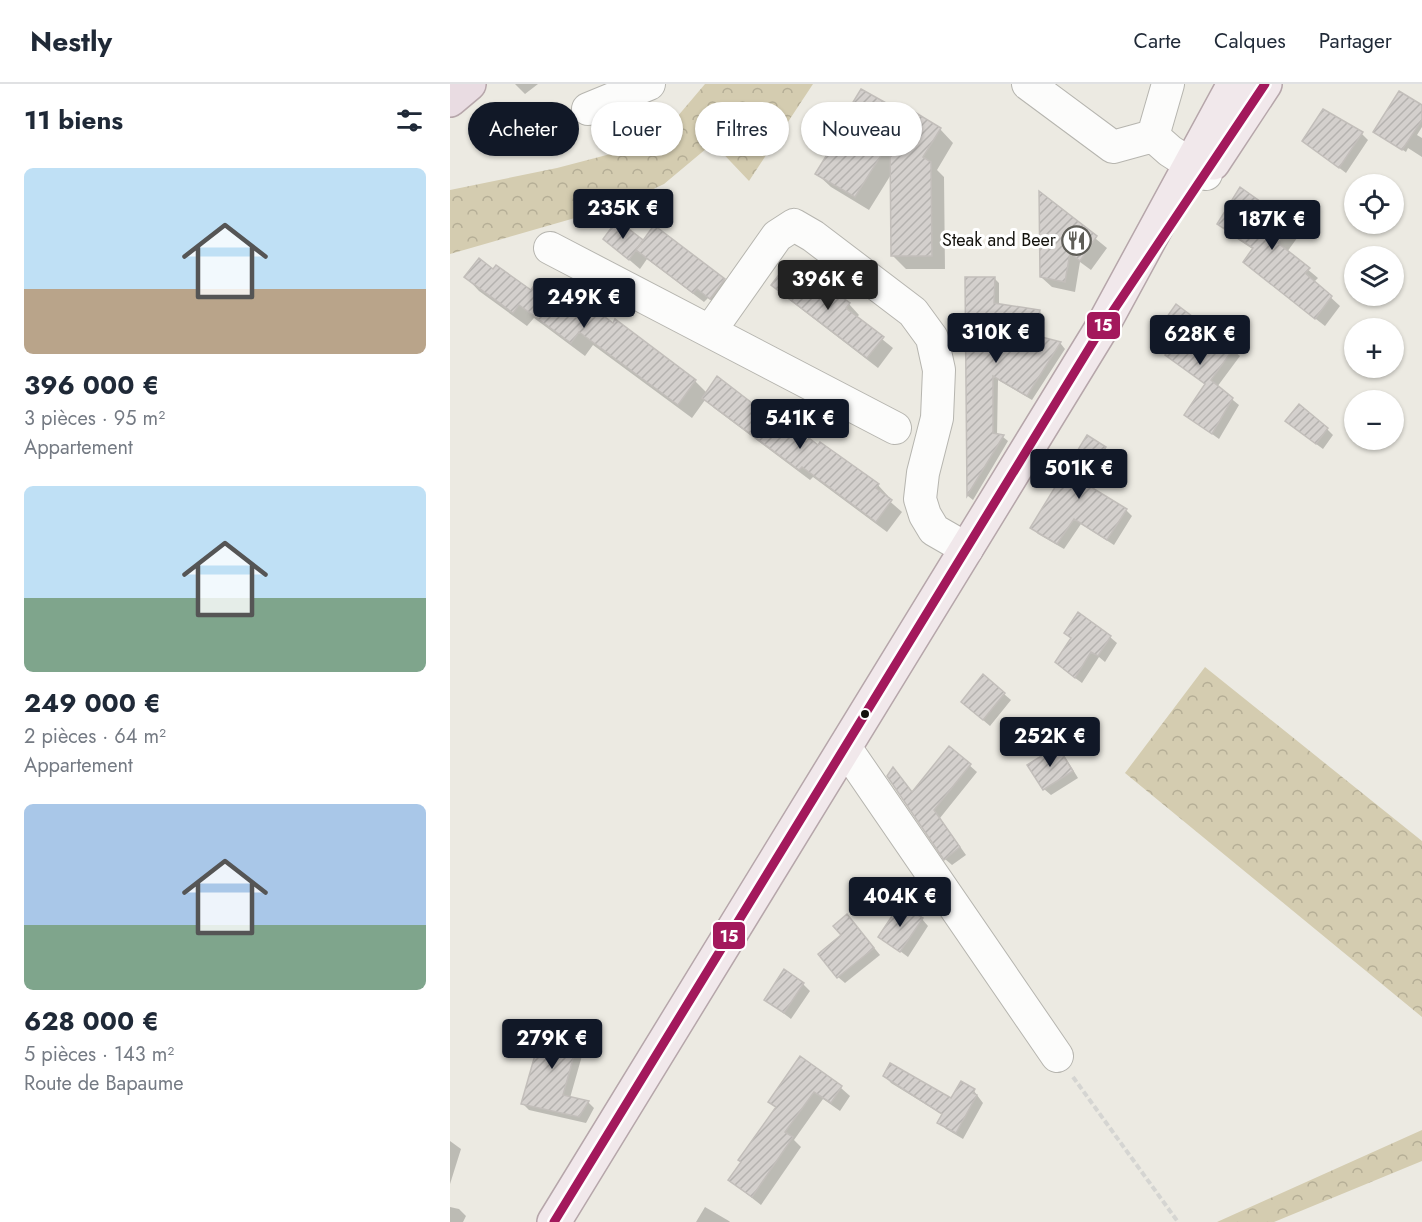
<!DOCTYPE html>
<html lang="fr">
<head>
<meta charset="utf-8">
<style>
  :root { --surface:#fff; --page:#f6f6f7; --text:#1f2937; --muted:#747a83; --line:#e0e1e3; --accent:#111827 }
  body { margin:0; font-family:Jost,sans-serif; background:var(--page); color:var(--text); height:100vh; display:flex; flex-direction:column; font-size:22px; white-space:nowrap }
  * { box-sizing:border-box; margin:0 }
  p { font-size:20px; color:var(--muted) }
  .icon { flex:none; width:33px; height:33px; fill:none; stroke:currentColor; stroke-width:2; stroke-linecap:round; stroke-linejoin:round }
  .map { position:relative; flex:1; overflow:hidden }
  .side { display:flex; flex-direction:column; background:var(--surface); width:450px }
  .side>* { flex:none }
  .guide { position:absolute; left:18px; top:18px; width:570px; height:54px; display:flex; gap:12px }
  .tools { position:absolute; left:894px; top:90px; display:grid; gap:12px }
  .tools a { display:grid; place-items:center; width:60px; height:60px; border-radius:50%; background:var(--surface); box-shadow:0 2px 4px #0004; font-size:30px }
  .price { position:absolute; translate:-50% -51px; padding:0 14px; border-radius:6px; background:var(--accent); color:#fff; font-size:20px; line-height:39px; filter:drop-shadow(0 2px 3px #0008) }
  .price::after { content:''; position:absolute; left:50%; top:36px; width:18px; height:14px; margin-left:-9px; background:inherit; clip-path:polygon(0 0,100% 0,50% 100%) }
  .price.active { background:#222; color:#fff }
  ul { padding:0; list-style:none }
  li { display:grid; align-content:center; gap:12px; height:318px; padding:0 24px }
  li span { display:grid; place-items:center; height:186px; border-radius:9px; color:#555 }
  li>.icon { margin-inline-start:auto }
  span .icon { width:108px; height:108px; fill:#fffc; stroke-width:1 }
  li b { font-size:26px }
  h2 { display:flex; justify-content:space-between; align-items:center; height:72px; padding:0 24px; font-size:26px }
  .chip { padding:0 21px; border-radius:27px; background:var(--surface); box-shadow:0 2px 4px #0004; font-size:21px; line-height:54px }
  .chip.active { background:var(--accent); color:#fff }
  header { display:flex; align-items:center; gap:36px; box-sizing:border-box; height:84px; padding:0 30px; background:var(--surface); border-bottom:2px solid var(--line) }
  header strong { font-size:28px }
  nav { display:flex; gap:33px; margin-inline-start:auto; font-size:21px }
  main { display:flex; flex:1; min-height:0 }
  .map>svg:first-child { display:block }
  .forest { fill:url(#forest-crowns) }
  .shadow { fill:#0003 }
  .building { fill:url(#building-hatch); stroke:#c2beba; stroke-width:1.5 }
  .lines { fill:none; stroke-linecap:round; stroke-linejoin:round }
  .minor-casing { stroke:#b6b5af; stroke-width:34 }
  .major-casing { stroke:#b6a6aa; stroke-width:36 }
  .highway-casing { stroke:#b6a6aa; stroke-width:36 }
  .path { stroke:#d5d5d2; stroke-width:4; stroke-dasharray:6 3; stroke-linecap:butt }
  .minor { stroke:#fcfcfb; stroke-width:32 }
  .major { stroke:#f1e8eb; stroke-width:33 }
  .highway { stroke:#e9dce2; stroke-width:33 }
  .bus-1-casing { stroke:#fff; stroke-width:14 }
  .bus-1 { stroke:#a3195c; stroke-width:9 }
  .bus-dot { fill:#13120d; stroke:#fff; stroke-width:2 }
  .labels { text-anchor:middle; stroke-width:6; stroke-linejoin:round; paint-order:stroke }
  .poi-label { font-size:18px; fill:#13120d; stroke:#fff; text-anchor:end }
  .line-badge { stroke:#fff; stroke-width:2 }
  .badge-label { font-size:16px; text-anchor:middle; font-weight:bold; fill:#fff }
</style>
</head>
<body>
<header>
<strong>Nestly</strong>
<nav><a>Carte</a><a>Calques</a><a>Partager</a></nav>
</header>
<main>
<section class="side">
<h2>11 biens<svg class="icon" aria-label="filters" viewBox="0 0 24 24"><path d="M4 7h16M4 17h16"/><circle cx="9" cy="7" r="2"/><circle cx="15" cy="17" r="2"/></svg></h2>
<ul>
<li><span style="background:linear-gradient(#bfe0f5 65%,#b9a48a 0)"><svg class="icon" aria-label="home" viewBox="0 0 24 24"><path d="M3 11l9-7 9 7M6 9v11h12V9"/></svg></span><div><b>396 000 €</b><p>3 pièces · 95 m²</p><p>Appartement</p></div></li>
<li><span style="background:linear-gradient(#bfe0f5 60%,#7fa58c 0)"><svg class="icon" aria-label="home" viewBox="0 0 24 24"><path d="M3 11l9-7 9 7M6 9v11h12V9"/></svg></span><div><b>249 000 €</b><p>2 pièces · 64 m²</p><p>Appartement</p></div></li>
<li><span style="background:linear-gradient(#a9c7e8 65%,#7fa58c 0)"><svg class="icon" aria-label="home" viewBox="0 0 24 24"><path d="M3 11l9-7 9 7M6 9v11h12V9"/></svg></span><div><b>628 000 €</b><p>5 pièces · 143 m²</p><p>Route de Bapaume</p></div></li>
</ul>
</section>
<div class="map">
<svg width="972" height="1138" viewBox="0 0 972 1138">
  <defs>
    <pattern id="forest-crowns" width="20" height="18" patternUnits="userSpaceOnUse" patternTransform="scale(1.5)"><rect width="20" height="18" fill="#d4ccb0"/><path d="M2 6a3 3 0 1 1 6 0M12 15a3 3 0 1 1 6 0" fill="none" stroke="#b5ae96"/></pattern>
    <pattern id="building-hatch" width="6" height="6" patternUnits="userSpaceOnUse" patternTransform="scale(1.5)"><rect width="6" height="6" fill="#d4d0cd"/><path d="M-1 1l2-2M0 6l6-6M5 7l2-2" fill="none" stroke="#b5b2af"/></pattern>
  </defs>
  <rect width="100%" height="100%" fill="#eceae2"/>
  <!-- forest -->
  <path class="forest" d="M 255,0 L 363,0 L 299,97 L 263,59 L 214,100 L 170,121 L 0,170 L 0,106 L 107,84 L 172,67 L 201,55 L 227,33 Z
    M 755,583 L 972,757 L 972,933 L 675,689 Z
    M 972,1046 L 972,1077 L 824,1138 L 767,1138 Z"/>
  <!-- shadow -->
  <path class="shadow" d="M 65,0 L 88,0 L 75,10 Z
    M 972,23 L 972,43 L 967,51 L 972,54 L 972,73 L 958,64 L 956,68 L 925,48 Z
    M 396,32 L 490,45 L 503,59 L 487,86 L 494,93 L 495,185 L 456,185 L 443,172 L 442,89 L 419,126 L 381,103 L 367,90 L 400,36 Z
    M 912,50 L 918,56 L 896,89 L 854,57 Z
    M 791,105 L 841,141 L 850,150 L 837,168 L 868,194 L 864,198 L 890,222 L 875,242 L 804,187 L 795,178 L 804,166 L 778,149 L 769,140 Z
    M 591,110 L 657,164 L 641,186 L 630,178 L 625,208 L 602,203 L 591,193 Z
    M 168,138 L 194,158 L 274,196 L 284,206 L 271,224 L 258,214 L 254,218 L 197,175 L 190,185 L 155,155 Z
    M 43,187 L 81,208 L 141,235 L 245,297 L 257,309 L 307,324 L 327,333 L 338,343 L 336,346 L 356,361 L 428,401 L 438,412 L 436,414 L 452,428 L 437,448 L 363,393 L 360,396 L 264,324 L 255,316 L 242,334 L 143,261 L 135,272 L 84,234 L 77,242 L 29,207 L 16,193 Z
    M 516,194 L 544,194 L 549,199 L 549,221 L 590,228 L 595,233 L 590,254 L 611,260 L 615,265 L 582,316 L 548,296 L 547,352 L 553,353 L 558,357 L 523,416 L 518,412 Z
    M 323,201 L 378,213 L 399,220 L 409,231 L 406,234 L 443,264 L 428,284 L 333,211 Z
    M 727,222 L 790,272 L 767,303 L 789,321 L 769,355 L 736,331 L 756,301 L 717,270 L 731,249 Z
    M 843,343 L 877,345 L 883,351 L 873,365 Z
    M 655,364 L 662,370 L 637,403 L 676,426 L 682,432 L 664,461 L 631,440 L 614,465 L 588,450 L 582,444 Z
    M 660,553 L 667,559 L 655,578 L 649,573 L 632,599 L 613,585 Z
    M 533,592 L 561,616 L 540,642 L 519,624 Z
    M 500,664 L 527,688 L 490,734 L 516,771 L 502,781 L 495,775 L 463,709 Z
    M 607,664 L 614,671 L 628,694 L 601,711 L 594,705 Z
    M 472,835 L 478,842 L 458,873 L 430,852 Z
    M 404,839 L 430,871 L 395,899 L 388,893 Z
    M 353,900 L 360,907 L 341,935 L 316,916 Z
    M 130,948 L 137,954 L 120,1014 L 138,1018 L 144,1024 L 136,1039 L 79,1026 L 73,1020 L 85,975 L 75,967 L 94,955 Z
    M 350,975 L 391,1004 L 400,1012 L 390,1027 L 373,1015 L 344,1056 L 351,1063 L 311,1121 L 279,1096 L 327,1024 L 320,1017 Z
    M 435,992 L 502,1016 L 512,999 L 524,1007 L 533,1019 L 513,1055 L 496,1045 L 489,1039 L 493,1031 L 441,999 Z
    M 0,1057 L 11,1065 L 0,1100 Z
    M 0,1123 L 9,1125 L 16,1132 L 13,1138 L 0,1138 Z
    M 255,1123 L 279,1137 L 280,1138 L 246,1138 Z"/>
  <!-- building -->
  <path class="building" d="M 411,5 L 454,29 L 458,24 L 491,44 L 473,73 L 481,78 L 482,172 L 441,172 L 440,57 L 405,113 L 365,90 L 399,35 L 394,33 Z
    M 949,7 L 972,21 L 972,36 L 952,66 L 923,48 Z
    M 873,25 L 913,48 L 889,84 L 852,57 Z
    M 790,103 L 842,140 L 828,159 L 860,184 L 855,189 L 882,212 L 865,235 L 793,178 L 803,164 L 767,140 Z
    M 589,107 L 647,152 L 630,177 L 620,169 L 615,198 L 590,193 Z
    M 167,136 L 193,156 L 179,176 L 153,155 Z
    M 204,141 L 275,195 L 260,215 L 247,205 L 243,209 L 186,166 Z
    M 29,174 L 43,185 L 46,181 L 81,206 L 86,198 L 101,209 L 103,206 L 140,233 L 146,226 L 163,239 L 165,235 L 246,296 L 228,321 L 129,248 L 121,259 L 69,221 L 63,229 L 14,193 Z
    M 337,180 L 378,211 L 382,206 L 400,219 L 396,224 L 434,253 L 417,274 L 321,201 Z
    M 515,193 L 545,193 L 544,219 L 590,226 L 584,251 L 611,258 L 577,312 L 543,292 L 543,349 L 554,351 L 517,412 Z
    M 726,220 L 784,264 L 761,296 L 783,314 L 762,350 L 734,331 L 755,300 L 715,271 L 729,249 L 714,237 Z
    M 267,292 L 306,322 L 309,318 L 328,332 L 326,336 L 356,358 L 359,354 L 368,361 L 370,358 L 429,400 L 426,404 L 442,416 L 426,438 L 352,383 L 349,386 L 252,314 Z
    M 849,320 L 878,344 L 866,360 L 835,337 Z
    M 637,351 L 656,363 L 631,397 L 677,425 L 657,456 L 624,435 L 607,460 L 580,444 Z
    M 628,528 L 661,552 L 648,572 L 641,568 L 625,594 L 605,578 L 621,554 L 614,549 Z
    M 533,590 L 555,609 L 533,636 L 511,618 Z
    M 499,662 L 521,680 L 484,726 L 510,763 L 494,776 L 437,692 L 443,683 L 462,708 Z
    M 607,662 L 623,687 L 593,706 L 577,681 Z
    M 450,820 L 473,834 L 450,868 L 428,853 Z
    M 397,830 L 424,864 L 387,894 L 368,870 L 391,851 L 383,842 Z
    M 334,885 L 354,899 L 334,929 L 314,916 Z
    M 97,937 L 131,946 L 113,1011 L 139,1017 L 129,1033 L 71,1020 L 85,971 L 73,968 L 78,949 L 93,953 Z
    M 350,972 L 392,1002 L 381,1019 L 364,1008 L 335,1048 L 343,1053 L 302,1113 L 278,1096 L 291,1078 L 288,1076 L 326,1023 L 318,1018 Z
    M 440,979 L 501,1014 L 511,997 L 525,1005 L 523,1009 L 527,1011 L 506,1049 L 487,1039 L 492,1030 L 433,992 Z"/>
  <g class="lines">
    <defs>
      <path id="minor" d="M 578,0 L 663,63 L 703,52
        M 718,0 L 703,52 L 720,67 L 756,90
        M 138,25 L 199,0
        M 100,164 L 445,344
        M 260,247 L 327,152 L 344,141 L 363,152 L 463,228 L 482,254 L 489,286 L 487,334 L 473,389 L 470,415 L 475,431 L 484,446 L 517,465
        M 395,663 L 607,972"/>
      <path id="major" d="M 763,79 L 815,0
        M 104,1138 L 651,245 L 784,0"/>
      <path id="highway" d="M 0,16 L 19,0"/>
    </defs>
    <!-- minor casing -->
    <use href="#minor" class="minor-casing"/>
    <!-- major casing -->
    <use href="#major" class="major-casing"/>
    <!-- highway casing -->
    <use href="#highway" class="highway-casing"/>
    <!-- path -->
    <path class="path" d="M 623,993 L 728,1138"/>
    <!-- minor -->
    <use href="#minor" class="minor"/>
    <!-- major -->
    <use href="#major" class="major"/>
    <!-- highway -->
    <use href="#highway" class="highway"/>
    <defs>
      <path id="bus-1" d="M 104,1138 L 651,245 L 815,0"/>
    </defs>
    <!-- bus-1 casing -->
    <use href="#bus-1" class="bus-1-casing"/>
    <!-- bus-1 -->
    <use href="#bus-1" class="bus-1"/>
  </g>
  <!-- icons -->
  <defs>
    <symbol id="restaurant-ring" viewBox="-11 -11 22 22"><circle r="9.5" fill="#fff" stroke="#5f5e58" stroke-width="1.5"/><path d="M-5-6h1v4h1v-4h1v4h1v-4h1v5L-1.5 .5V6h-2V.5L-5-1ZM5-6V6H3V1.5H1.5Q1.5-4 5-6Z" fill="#5f5e58"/></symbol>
  </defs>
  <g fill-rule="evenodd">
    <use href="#restaurant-ring" x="610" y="140" width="33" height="33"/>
  </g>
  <!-- markers -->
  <circle class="bus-dot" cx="415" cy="630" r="5"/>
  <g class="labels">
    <!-- poi labels -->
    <g class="poi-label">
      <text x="606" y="162">Steak and Beer</text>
    </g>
  </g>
  <g class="line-badge">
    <rect x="636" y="227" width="35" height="29" rx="6" fill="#a3195c"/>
    <rect x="262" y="837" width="34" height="29" rx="6" fill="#a3195c"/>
  </g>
  <g class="badge-label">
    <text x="653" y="247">15</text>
    <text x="279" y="858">15</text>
  </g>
</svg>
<div class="tools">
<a><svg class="icon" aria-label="locate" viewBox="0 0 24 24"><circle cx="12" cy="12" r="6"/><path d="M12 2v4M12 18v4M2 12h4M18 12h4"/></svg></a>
<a><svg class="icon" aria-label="layers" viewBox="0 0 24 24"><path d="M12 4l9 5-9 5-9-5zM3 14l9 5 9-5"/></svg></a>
<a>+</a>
<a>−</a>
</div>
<b class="price" style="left:173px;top:156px">235K €</b>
<b class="price" style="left:822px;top:167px">187K €</b>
<b class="price active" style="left:378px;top:227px">396K €</b>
<b class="price" style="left:134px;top:245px">249K €</b>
<b class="price" style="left:546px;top:280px">310K €</b>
<b class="price" style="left:750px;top:282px">628K €</b>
<b class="price" style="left:350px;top:366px">541K €</b>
<b class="price" style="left:629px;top:416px">501K €</b>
<b class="price" style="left:600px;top:684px">252K €</b>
<b class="price" style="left:450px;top:844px">404K €</b>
<b class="price" style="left:102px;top:986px">279K €</b>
<div class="guide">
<a class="chip active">Acheter</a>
<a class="chip">Louer</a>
<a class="chip">Filtres</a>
<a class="chip">Nouveau</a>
</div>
</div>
</main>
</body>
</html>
